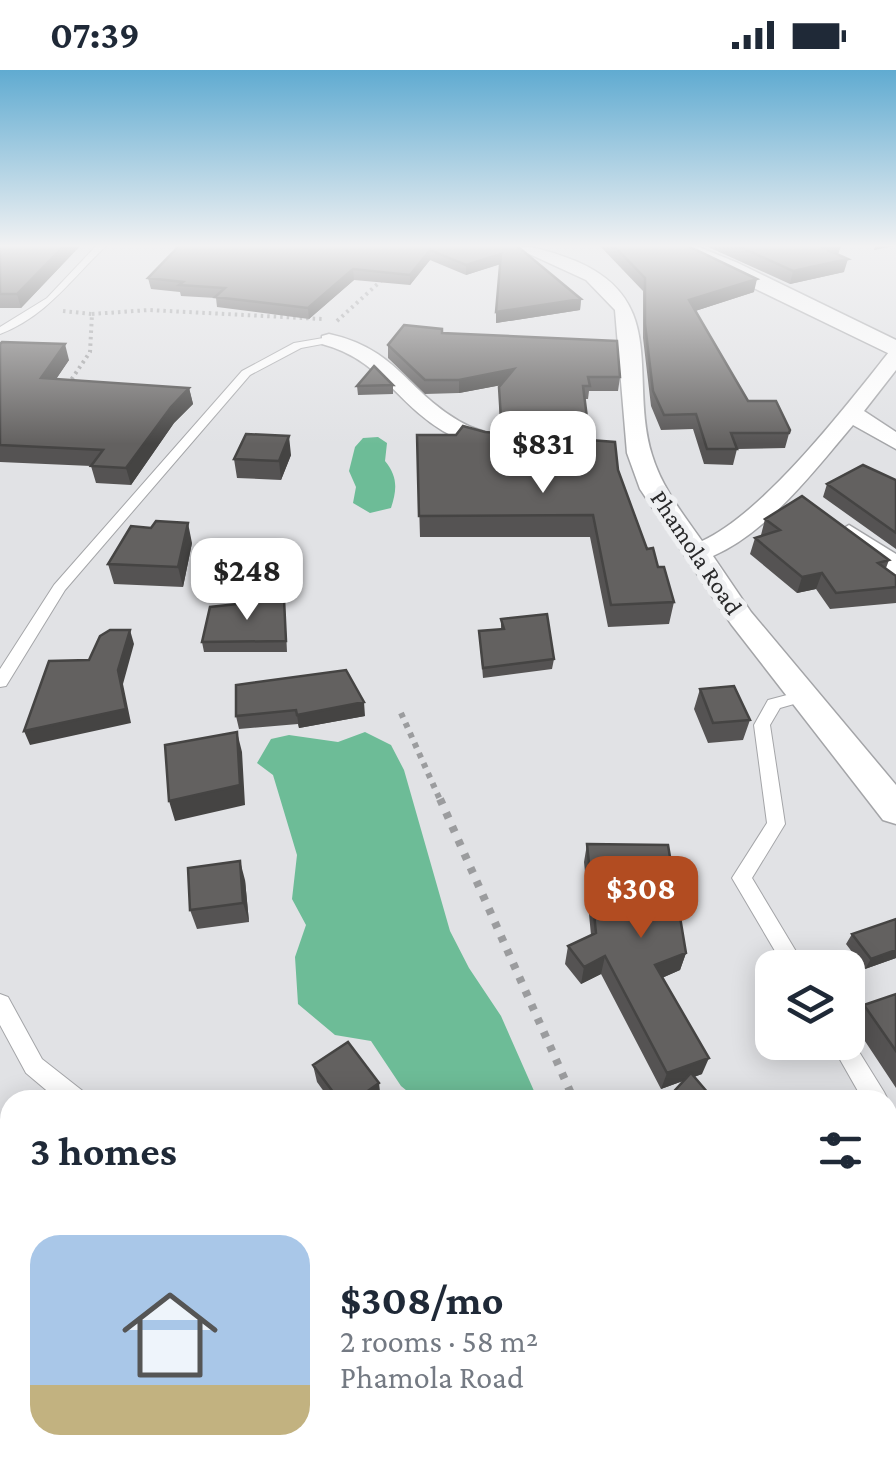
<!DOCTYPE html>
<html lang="en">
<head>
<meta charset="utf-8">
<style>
  :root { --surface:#fff; --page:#f6f6f7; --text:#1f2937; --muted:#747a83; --accent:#b24c21 }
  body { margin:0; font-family:"Crimson Pro",serif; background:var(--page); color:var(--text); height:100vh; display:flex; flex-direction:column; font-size:38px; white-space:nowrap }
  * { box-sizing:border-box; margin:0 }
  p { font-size:32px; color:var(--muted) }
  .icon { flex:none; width:55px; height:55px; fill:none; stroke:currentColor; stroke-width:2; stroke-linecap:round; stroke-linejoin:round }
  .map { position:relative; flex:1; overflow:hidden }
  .drawer { position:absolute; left:0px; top:1020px; width:898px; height:392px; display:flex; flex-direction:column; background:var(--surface); border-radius:30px 30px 0 0; box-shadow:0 5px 25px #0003 }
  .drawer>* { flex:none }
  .fabs { position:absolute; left:755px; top:880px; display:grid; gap:20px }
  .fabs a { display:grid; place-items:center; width:110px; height:110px; border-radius:20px; background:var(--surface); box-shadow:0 5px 25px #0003; font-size:50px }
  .price { position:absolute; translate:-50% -85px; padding:0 22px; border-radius:20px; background:#fff; color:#222; font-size:32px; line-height:65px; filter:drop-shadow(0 2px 5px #0008) }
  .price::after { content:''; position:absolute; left:50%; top:60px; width:30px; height:22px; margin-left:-15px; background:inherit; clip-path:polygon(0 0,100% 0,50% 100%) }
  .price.selected { background:var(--accent); color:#fff }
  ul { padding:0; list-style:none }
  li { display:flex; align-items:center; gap:30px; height:250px; padding:0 30px }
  li span { display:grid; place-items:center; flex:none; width:280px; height:200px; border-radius:30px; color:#555 }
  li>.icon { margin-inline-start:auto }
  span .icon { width:120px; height:120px; fill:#fffc; stroke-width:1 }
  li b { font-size:42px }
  h2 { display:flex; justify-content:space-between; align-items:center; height:120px; padding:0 30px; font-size:42px }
  .status { display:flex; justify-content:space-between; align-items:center; height:70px; padding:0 50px; background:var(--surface); direction:ltr }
  .status svg { height:28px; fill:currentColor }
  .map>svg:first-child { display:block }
  .forest { fill:#6dbc97 }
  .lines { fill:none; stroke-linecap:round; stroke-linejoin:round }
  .stream { stroke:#317a86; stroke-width:15 }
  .service-casing { stroke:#a4a5a8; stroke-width:2 }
  .minor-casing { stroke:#a4a5a8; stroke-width:3 }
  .tertiary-casing { stroke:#a4a5a8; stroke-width:3 }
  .path-far3 { stroke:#9b9c9e; stroke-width:4; stroke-dasharray:2.5 4; stroke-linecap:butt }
  .path-far2 { stroke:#9b9c9e; stroke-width:6; stroke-dasharray:5 6; stroke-linecap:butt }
  .path-far1 { stroke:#9b9c9e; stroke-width:8; stroke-dasharray:6 9; stroke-linecap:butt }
  .path { stroke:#9b9c9e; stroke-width:9; stroke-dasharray:8 11; stroke-linecap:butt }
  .service { fill:#fff; fill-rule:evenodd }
  .minor { fill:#fff; fill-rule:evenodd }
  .tertiary { fill:#fff; fill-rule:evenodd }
  .wall { fill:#555353 }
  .shaded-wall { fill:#454443 }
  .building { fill:#636160; stroke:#454443; stroke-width:2.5 }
  .labels { text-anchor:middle; stroke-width:10; stroke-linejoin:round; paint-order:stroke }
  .far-street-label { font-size:25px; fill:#29292a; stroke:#eff0f2 }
</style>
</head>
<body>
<div class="status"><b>07:39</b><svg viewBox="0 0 49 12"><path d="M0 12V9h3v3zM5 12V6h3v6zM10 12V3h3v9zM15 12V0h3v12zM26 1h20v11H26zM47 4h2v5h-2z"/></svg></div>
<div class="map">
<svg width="896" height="1411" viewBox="0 0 896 1411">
  <rect width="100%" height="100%" fill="#e1e2e5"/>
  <!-- forest -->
  <path class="forest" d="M 378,367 L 387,373 L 385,391 C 398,407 397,419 391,438 L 370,443 L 353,433 L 356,417 L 349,401 L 355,377 L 363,368 Z
    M 365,662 L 391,675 L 404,700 L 450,861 L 469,898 L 501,946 L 538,1030 L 418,1030 L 401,1016 L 371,971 L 335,965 L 298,934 L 295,887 L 306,855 L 292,829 L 297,785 L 273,705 L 257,693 L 271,669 L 289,665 L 338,672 Z
    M 314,1403 L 426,1403 L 436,1411 L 317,1411 Z"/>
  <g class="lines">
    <!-- stream -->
    <path class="stream" d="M 0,1221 L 10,1245
      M 213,1402 L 220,1411"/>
    <defs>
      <path id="service" d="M 96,176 L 106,176 C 71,209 47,246 0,264 L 0,257 L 47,228 Z
        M 329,267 L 334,270 L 333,272 L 301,278 L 250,305 L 65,520 L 6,616 L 0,617 L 0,599 L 54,515 L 242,301 L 294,273 Z
        M 802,621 L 808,622 L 810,626 L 808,630 L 780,638 L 770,655 L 785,754 L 752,808 L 806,898 L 785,898 L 732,808 L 767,753 L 754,655 L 768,630 Z
        M 0,924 L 8,927 L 42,989 L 84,1022 L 88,1030 L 58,1030 L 26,1003 L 0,955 Z
        M 848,964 L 884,1022 L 888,1030 L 863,1030 L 830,972 L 848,972 Z
        M 888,1038 L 896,1041 L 896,1072 L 888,1068 Z
        M 446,1402 L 485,1402 L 489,1411 L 449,1411 Z"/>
      <path id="minor" d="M 512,176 C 536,176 555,183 578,192 C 669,232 629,309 652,385 C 662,418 683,444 702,471 C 764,443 846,336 889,282 L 896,280 L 896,300 L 864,341 L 896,362 L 896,379 L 853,355 C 814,401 769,461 713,486 L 751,542 L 896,715 L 896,754 L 883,750 L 731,554 L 640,419 L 627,383 L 615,240 L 586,210 Z
        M 329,264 C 397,279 406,320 459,351 C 476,361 493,364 511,369 L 515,374 L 503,381 C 482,376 462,372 443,361 C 396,333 380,289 322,274 L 322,266 Z
        M 849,455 L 896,484 L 896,505 L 886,503 L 840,469 L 836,463 Z"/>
      <path id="tertiary" d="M 667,176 L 696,176 L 738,193 L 896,270 L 896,287 Z"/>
    </defs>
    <!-- service casing -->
    <use href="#service" class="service-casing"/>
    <!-- minor casing -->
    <use href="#minor" class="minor-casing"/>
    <!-- tertiary casing -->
    <use href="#tertiary" class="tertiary-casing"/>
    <!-- path-far3 -->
    <path class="path-far3" d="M 63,241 L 92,244 L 90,282 L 69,313
      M 92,244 L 149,240 L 322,249
      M 337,251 L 383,209"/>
    <!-- path-far2 -->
    <path class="path-far2" d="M 401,643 L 441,732"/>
    <!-- path-far1 -->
    <path class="path-far1" d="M 440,729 L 574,1030"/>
    <!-- path -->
    <path class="path" d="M 888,1388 L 896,1395"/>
    <!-- service -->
    <use href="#service" class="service"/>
    <!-- minor -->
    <use href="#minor" class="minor"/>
    <!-- tertiary -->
    <use href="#tertiary" class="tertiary"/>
  </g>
  <!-- wall -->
  <path class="wall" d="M 0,176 L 80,176 L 21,238 L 0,238 Z
    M 179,176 L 517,176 L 581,229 L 580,240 L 496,253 L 500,194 L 466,205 L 430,190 L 410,215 L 354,210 L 309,249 L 217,237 L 216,228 L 181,226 L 180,222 L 151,219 L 148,208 Z
    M 600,176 L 688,176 L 754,222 L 695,241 L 748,331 L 790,360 L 785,378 L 737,379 L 733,395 L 704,394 L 693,359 L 661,360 L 651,336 L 643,268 L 643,221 Z
    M 706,176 L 841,176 L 838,184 L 844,202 L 790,214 Z
    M 442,263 L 620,307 L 618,321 L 589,321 L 588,329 L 585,329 L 588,356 L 587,370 L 501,363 L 499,330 L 501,315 L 459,323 L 425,324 L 388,288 L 388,275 Z
    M 0,274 L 69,290 L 56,309 L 189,318 L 193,334 L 174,353 L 131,415 L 96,413 L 91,396 L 0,392 Z
    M 393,315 L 393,324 L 358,325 L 357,316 Z
    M 417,365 L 618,400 L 647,479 L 658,497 L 674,532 L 669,554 L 608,557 L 590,467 L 420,467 Z
    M 291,385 L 281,410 L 237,408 L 234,389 Z
    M 896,410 L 896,479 L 823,427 L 827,414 Z
    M 765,449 L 889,490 L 886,498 L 896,506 L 896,533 L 830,539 L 816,519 L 797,523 L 750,484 L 755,468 L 762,466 L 761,465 Z
    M 192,473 L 183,517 L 114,514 L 108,494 Z
    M 285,539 L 287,582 L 204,582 L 202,572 Z
    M 501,549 L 554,589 L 552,599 L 483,608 L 479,561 L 501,559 Z
    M 236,615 L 365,646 L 299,658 L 298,654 L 239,659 L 236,646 Z
    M 700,619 L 750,650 L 743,670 L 708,673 L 694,639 Z
    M 587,774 L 686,883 L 680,900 L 662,908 L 702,1004 L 661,1019 L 601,904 L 581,914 L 565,894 L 568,876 L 591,865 L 584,792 Z
    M 245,810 L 249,852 L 197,859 L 190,840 Z
    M 896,849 L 896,888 L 865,899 L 846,874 L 852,864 Z
    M 896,924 L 896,1018 L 853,953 L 864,935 Z
    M 313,995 L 381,1030 L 330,1030 L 317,1012 Z
    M 888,1115 L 896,1124 L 896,1318 L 893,1320 L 888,1312 Z"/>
  <!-- shaded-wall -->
  <path class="shaded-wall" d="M 64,176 L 80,176 L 21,238 L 17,224 Z
    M 830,176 L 841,176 L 836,188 L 823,178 Z
    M 875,176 L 894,176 L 874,180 Z
    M 430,180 L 430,190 L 410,215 L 410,205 Z
    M 501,184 L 501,194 L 466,205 L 466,195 Z
    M 848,189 L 844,202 L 790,214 L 793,201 Z
    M 353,199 L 354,210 L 309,249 L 308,238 Z
    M 757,209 L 754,222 L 686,244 L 689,230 Z
    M 581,229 L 580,240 L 496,253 L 496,242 Z
    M 65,274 L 69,290 L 46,324 L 41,308 Z
    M 514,299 L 513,313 L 459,323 L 459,310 Z
    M 189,318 L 193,334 L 174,353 L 131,415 L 126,398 L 171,337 Z
    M 289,366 L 291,385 L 281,410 L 279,391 Z
    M 188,453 L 192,473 L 183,517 L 178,497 Z
    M 822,503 L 816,519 L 797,523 L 802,507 Z
    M 130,560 L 134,574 L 123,614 L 131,653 L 30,675 L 24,661 L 118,600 Z
    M 364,632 L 365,646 L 299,658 L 297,645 Z
    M 237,662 L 242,682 L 245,735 L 175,751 L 169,731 Z
    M 240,791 L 245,810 L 249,852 L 243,833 Z
    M 896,880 L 896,888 L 865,899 L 871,889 Z
    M 686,883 L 680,900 L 650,913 L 655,895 Z
    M 605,886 L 601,904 L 581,914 L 584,897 Z
    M 709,988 L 702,1004 L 661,1019 L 667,1003 Z
    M 379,1013 L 381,1030 L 355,1030 Z"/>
  <!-- building -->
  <path class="building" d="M 0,176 L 64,176 L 17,224 L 0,224 Z
    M 179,176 L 517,176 L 581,229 L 496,242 L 501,184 L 466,195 L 430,180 L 410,205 L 353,199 L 308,238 L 215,227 L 225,218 L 179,215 L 183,212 L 148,208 Z
    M 614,176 L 688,176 L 757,209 L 689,230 L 748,331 L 776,331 L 790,360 L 789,363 L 731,363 L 737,379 L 707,379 L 696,344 L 664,345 L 653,321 L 645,254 L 645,208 Z
    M 738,176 L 830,176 L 823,178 L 848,189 L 793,201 Z
    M 404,255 L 442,259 L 442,263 L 617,271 L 620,307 L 588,307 L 590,316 L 583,316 L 588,356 L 501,349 L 499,317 L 514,299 L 459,310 L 425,310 L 388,275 Z
    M 2,272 L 65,274 L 41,308 L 189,318 L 171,337 L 126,398 L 91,396 L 103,380 L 0,375 L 0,274 Z
    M 374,296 L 393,315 L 357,316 Z
    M 463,356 L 485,362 L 615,372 L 618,400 L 647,479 L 653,478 L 658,497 L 664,497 L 674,532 L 611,535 L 593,445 L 419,446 L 417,365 L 456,365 Z
    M 246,364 L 289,366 L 279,391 L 234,389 Z
    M 863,395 L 896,410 L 896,463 L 827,414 Z
    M 802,426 L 889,490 L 878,493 L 896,506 L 896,517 L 836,523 L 822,503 L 802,507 L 755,468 L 780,460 L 765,449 Z
    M 156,451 L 188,453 L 178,497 L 108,494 L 131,456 L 151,458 Z
    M 284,529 L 286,571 L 202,572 L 210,537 Z
    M 547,544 L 554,589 L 483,598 L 479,561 L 504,559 L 501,549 Z
    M 110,560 L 130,560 L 118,600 L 126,639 L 24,661 L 49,591 L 89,590 L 100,566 Z
    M 346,600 L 364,632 L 297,645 L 296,640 L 236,646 L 236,615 Z
    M 734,616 L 750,650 L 713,653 L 700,619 Z
    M 237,662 L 240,715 L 169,731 L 165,675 Z
    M 587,774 L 668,775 L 686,883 L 655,895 L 709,988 L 667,1003 L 605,886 L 584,897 L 568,876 L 596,863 Z
    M 240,791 L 243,833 L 190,840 L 188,798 Z
    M 896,849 L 896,880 L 871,889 L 852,864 Z
    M 896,924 L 896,981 L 864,935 Z
    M 348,972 L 379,1013 L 355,1030 L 339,1030 L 313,995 Z
    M 691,1003 L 714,1030 L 666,1030 Z
    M 888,1115 L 896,1124 L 896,1206 L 888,1196 Z
    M 896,1209 L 896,1297 L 888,1286 L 888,1215 Z"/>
  <!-- sky -->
  <linearGradient id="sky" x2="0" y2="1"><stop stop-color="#60abd1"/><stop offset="0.47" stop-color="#f2f2f3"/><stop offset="1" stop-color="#f2f2f3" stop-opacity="0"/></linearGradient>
  <rect width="896" height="374" fill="url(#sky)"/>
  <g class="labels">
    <!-- far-street labels -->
    <g class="far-street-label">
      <text transform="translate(697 482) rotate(56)" y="9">Phamola Road</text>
    </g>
  </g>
</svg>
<div class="fabs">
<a><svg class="icon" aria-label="layers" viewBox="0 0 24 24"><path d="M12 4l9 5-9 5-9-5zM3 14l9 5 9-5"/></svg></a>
</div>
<b class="price" style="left:543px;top:426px">$831</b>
<b class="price" style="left:247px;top:553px">$248</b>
<b class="price selected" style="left:641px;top:871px">$308</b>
<section class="drawer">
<h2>3 homes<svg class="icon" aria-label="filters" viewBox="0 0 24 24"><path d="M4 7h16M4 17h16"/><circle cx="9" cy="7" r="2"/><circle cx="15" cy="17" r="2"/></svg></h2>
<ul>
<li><span style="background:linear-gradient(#a9c7e8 75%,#c2b280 0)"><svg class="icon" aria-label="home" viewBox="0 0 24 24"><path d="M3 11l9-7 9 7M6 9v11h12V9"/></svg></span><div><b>$308/mo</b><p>2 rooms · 58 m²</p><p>Phamola Road</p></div></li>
</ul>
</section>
</div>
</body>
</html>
